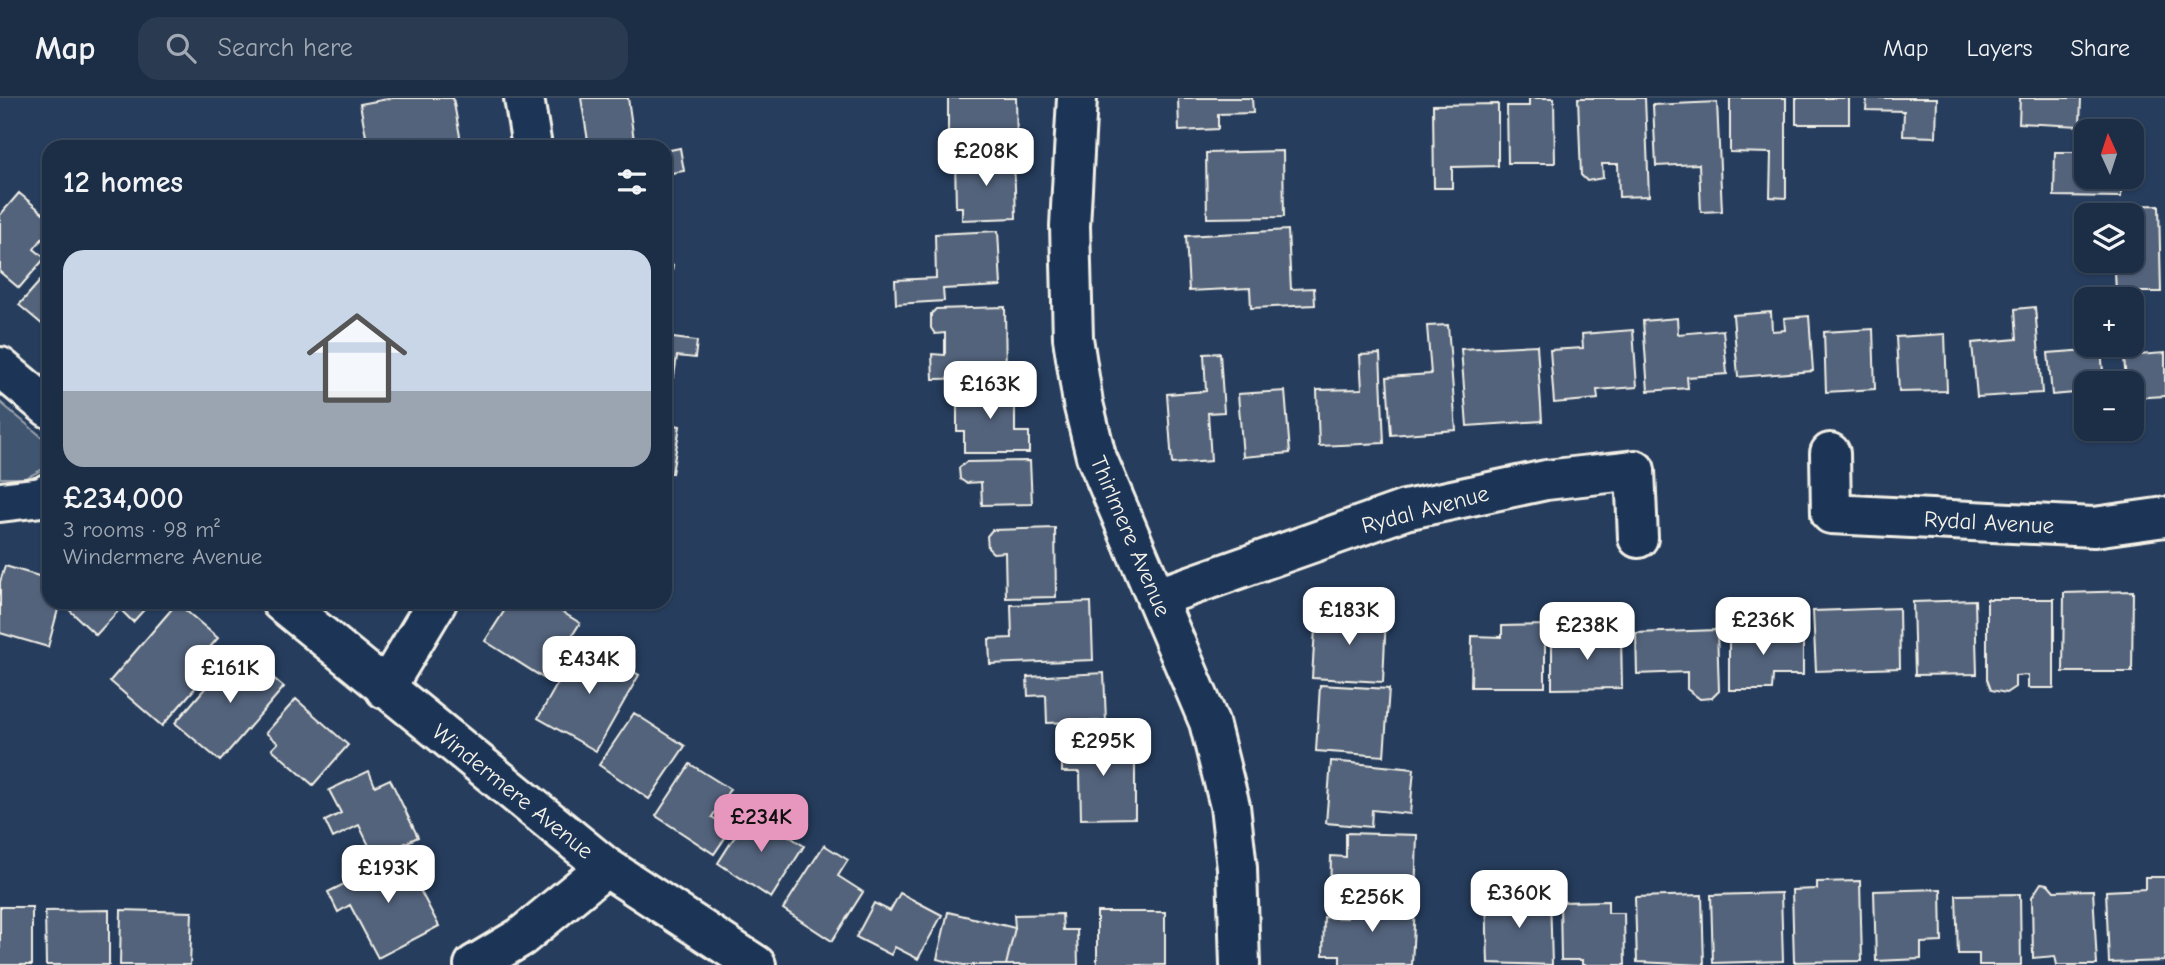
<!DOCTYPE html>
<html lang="en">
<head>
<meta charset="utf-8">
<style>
  :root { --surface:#1c2e46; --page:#293a51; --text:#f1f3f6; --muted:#a0a8b3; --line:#3a4a5f; --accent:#e797bd }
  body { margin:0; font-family:"Comic Neue",sans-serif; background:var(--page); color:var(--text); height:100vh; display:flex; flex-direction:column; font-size:26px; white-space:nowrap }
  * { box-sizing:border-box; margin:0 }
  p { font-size:23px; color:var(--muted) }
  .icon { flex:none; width:38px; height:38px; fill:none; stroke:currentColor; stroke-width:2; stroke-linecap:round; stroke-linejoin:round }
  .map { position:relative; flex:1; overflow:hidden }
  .details { position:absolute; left:42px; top:42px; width:630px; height:469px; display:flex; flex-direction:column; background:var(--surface); border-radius:21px; box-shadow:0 2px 5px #0004,0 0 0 2px var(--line) }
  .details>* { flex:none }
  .needle { width:46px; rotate:357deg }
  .buttons { position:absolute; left:2074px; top:21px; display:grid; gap:14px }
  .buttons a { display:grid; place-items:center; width:70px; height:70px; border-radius:14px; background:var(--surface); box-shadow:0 2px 5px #0004,0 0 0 2px var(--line); font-size:35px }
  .price { position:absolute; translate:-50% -60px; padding:0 16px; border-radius:14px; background:#fff; color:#222; font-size:23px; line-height:46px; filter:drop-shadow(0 2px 4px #0008) }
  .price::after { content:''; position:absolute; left:50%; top:42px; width:21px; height:16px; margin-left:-10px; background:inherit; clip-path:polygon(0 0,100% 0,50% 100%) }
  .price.current { background:var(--accent); color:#111 }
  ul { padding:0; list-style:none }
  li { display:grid; align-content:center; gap:14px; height:371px; padding:0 21px }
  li+li { border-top:2px solid var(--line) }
  li span { display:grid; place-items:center; height:217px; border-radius:21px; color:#555 }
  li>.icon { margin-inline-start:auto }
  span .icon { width:126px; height:126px; fill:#fffc; stroke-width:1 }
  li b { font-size:30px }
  h2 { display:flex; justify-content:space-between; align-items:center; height:84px; padding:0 21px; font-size:30px }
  header { display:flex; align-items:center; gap:42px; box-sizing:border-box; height:98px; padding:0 35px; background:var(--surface); border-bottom:2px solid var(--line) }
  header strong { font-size:33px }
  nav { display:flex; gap:38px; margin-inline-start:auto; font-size:24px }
  .search { width:490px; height:63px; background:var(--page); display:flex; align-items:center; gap:18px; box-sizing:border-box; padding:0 24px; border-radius:21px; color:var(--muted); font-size:26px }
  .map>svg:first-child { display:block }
  .green { fill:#40546f; stroke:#9aa2ac; stroke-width:2 }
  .building { fill:#52647b; stroke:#f4f1e8; stroke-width:2 }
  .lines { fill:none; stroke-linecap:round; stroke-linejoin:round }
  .minor-casing { stroke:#f4f1e8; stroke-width:44 }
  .minor { stroke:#1d3557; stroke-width:38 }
  .labels { text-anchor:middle; stroke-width:7; stroke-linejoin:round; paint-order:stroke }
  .street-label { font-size:23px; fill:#f4f1e8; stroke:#1d3557 }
</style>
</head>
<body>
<header>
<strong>Map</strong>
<div class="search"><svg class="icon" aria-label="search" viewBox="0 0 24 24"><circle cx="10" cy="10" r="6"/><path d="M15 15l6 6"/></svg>Search here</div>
<nav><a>Map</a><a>Layers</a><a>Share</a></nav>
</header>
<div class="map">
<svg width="2165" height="867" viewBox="0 0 2165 867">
  <rect width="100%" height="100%" fill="#263d5d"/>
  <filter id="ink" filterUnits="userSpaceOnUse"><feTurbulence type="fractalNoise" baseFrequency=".0143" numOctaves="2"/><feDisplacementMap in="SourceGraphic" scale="14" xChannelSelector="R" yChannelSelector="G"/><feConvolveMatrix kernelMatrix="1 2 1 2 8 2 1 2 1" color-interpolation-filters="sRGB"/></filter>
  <g filter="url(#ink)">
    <!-- green -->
    <path class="green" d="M 0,304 L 49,345 L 49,368 L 26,380 L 0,380 Z"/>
    <!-- building -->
    <path class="building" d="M 393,0 L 453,0 L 462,49 L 416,49 L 414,40 L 389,44 L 390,49 L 368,49 L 360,6 Z
      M 581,0 L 628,0 L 635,49 L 589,49 Z
      M 948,0 L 1016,0 L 1017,47 L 964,49 L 963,34 L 948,35 Z
      M 1178,0 L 1252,0 L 1253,15 L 1218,16 L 1218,31 L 1179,33 Z
      M 1529,0 L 1554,0 L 1555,65 L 1508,65 L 1507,8 L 1529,8 Z
      M 1578,0 L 1645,0 L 1649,98 L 1619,99 L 1618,66 L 1602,66 L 1603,80 L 1587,83 L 1581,77 Z
      M 1730,0 L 1786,0 L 1786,100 L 1770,99 L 1771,55 L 1730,54 Z
      M 1796,0 L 1849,0 L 1849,26 L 1796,26 Z
      M 1867,0 L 1937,0 L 1936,39 L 1903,38 L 1904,13 L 1866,12 Z
      M 2020,0 L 2081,0 L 2080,28 L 2019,25 Z
      M 1717,4 L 1722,113 L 1701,114 L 1699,66 L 1656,68 L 1653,7 Z
      M 1498,6 L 1498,68 L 1452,69 L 1452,90 L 1434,90 L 1433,7 Z
      M 680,50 L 684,73 L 665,76 L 665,53 Z
      M 1283,53 L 1284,119 L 1207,120 L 1206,55 Z
      M 2055,54 L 2086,54 L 2086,79 L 2122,79 L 2121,99 L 2054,98 Z
      M 1014,60 L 1016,120 L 962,122 L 962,109 L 956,109 L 955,61 Z
      M 19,95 L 49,120 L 49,132 L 34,151 L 45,160 L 19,190 L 0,174 L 0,117 Z
      M 2159,107 L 2161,194 L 2116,194 L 2115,174 L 2100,174 L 2100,163 L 2132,163 L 2132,117 L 2116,117 L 2116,108 Z
      M 1288,132 L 1291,191 L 1314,190 L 1315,207 L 1251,210 L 1250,190 L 1189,193 L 1186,138 Z
      M 998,133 L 1001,188 L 943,191 L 944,203 L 896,206 L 895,182 L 936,180 L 935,136 Z
      M 665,165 L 673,167 L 665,220 Z
      M 49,173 L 49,232 L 19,207 Z
      M 1005,209 L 1006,280 L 933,281 L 932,256 L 945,257 L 945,235 L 935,236 L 931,230 L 931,216 L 936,211 Z
      M 2035,209 L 2042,295 L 1977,299 L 1972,245 L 2017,241 L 2015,211 Z
      M 1771,214 L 1772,233 L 1785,232 L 1784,220 L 1809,218 L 1813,273 L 1738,279 L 1733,217 Z
      M 1677,220 L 1678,236 L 1723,232 L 1727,276 L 1687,279 L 1688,290 L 1648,293 L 1643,223 Z
      M 1448,227 L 1456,332 L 1391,337 L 1387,279 L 1431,276 L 1427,228 Z
      M 1873,231 L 1875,291 L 1826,294 L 1824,234 Z
      M 1633,232 L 1637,289 L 1597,292 L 1598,301 L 1554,305 L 1550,252 L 1583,250 L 1582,236 Z
      M 1945,236 L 1947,293 L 1899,294 L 1896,239 Z
      M 665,239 L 697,243 L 695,260 L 677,258 L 674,278 L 665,290 Z
      M 1537,247 L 1542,323 L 1467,328 L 1461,251 Z
      M 2101,251 L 2104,285 L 2086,285 L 2086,294 L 2052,297 L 2048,255 Z
      M 1220,255 L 1224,314 L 1208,315 L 1211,363 L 1172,366 L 1167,296 L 1206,293 L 1204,256 Z
      M 2165,255 L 2165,298 L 2132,300 L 2132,285 L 2126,285 L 2124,258 Z
      M 1380,256 L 1384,345 L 1319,348 L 1317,292 L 1362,291 L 1360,257 Z
      M 957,290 L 1015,290 L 1015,334 L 1029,334 L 1029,355 L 964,355 L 964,333 L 957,333 Z
      M 1285,293 L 1290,355 L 1243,359 L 1238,296 Z
      M 665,325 L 680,328 L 672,375 L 665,374 Z
      M 1030,363 L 1032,406 L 982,407 L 981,384 L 966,385 L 960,381 L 959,370 L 966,364 Z
      M 1055,430 L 1056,499 L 1006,500 L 1005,454 L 993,455 L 988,450 L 987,438 L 992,432 Z
      M 5,468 L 49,481 L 49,504 L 60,504 L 48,549 L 0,535 L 0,484 Z
      M 2133,493 L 2132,574 L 2063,574 L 2064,495 Z
      M 1987,501 L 2054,501 L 2054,590 L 2028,590 L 2028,577 L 2015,578 L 2015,589 L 2006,595 L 1991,592 L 1987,581 Z
      M 1975,502 L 1977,576 L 1915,577 L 1913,504 Z
      M 68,504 L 151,504 L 133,524 L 120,511 L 96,537 L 65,508 Z
      M 510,504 L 546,504 L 580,525 L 545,581 L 485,543 Z
      M 1091,504 L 1093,562 L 990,566 L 989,541 L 1012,540 L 1011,507 Z
      M 177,505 L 218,540 L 192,570 L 204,580 L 162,628 L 110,583 Z
      M 1899,510 L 1900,570 L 1816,573 L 1813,513 Z
      M 1316,514 L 1386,517 L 1383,584 L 1312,580 Z
      M 1545,527 L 1545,589 L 1471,589 L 1472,538 L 1502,539 L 1502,528 Z
      M 1729,531 L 1803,532 L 1803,577 L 1773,577 L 1772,592 L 1729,592 Z
      M 1717,532 L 1719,593 L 1712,600 L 1700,601 L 1687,591 L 1687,574 L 1637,576 L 1636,535 Z
      M 1621,536 L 1622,590 L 1552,591 L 1552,538 Z
      M 581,544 L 639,577 L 596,653 L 538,620 Z
      M 239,551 L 284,589 L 220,663 L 175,625 Z
      M 1104,575 L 1106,623 L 1047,625 L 1046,597 L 1028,598 L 1027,579 Z
      M 1320,587 L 1389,591 L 1384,658 L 1316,653 Z
      M 296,601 L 348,647 L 313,687 L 272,651 L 278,645 L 266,635 Z
      M 634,615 L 685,648 L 649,701 L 599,667 Z
      M 1062,645 L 1135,645 L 1135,720 L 1081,721 L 1080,674 L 1062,674 Z
      M 1331,663 L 1414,671 L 1410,716 L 1372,712 L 1371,729 L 1326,725 Z
      M 690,666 L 730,691 L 712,719 L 731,731 L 714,756 L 656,718 Z
      M 369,673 L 375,688 L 390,681 L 418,739 L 375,760 L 359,727 L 333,740 L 325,723 L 341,715 L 329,692 Z
      M 751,713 L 804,748 L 771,800 L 718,765 Z
      M 1346,735 L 1417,737 L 1415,800 L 1330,798 L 1331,758 L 1346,759 Z
      M 824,747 L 848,762 L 838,778 L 863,794 L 832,843 L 783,811 Z
      M 410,753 L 419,769 L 410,773 L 439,828 L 378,860 L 350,807 L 338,814 L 328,794 Z
      M 2145,779 L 2165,779 L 2165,863 L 2109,865 L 2106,793 L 2145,791 Z
      M 1860,783 L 1862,863 L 1794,864 L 1792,792 L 1817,791 L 1817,784 Z
      M 2041,785 L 2048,786 L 2054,793 L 2093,792 L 2097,867 L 2057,867 L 2055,858 L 2033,860 L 2032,799 Z
      M 1941,791 L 1942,844 L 1921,845 L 1921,861 L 1876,863 L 1874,793 Z
      M 900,795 L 942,817 L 918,861 L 895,849 L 891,857 L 856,839 L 874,805 L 890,813 Z
      M 1781,795 L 1783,863 L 1713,865 L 1711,797 Z
      M 2020,796 L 2021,867 L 1979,867 L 1979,856 L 1958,856 L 1956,797 Z
      M 1702,797 L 1704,867 L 1637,864 L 1635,799 Z
      M 1550,798 L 1552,867 L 1488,865 L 1486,800 Z
      M 1348,803 L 1415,806 L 1412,867 L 1340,867 L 1340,857 L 1323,857 L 1324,819 L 1347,820 Z
      M 1608,803 L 1608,815 L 1624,815 L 1625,867 L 1582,867 L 1582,862 L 1561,862 L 1560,804 Z
      M 0,809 L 32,809 L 32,867 L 0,867 Z
      M 109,812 L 109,867 L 46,867 L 45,813 Z
      M 121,812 L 192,814 L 190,867 L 120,867 Z
      M 948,814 L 1015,830 L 1006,867 L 963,867 L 937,861 Z
      M 1097,814 L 1165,814 L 1165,867 L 1097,867 Z
      M 1062,816 L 1063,832 L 1077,832 L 1078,867 L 1006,867 L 1015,830 L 1014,817 Z"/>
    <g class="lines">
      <defs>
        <path id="minor" d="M 524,0 L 532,49
          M 1077,0 L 1070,128 L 1073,240 L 1083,305 L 1096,358 L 1209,624 L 1230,708 L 1237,770 L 1240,867
          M 0,269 L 49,310
          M 1830,355 L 1831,416 L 2094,429 L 2165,419
          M 0,404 L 42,399 L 49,395
          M 1156,500 L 1405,412 L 1546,382 L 1635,372 L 1638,440
          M 281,504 L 606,769 L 756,867
          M 385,591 L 437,504
          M 474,867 L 521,839 L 606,769"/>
      </defs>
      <!-- minor casing -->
      <use href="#minor" class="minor-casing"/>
      <!-- minor -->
      <use href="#minor" class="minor"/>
    </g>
  </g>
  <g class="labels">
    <!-- street labels -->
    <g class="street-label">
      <text transform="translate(1425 411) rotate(-15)" y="8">Rydal Avenue</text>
      <text transform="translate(1989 424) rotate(3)" y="8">Rydal Avenue</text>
      <text transform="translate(1131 438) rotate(67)" y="8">Thirlmere Avenue</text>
      <text transform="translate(513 693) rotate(39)" y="8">Windermere Avenue</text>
    </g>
  </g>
</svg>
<div class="buttons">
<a><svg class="needle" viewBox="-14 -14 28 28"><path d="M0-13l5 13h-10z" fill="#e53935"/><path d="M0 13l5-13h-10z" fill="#a0a8b3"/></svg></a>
<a><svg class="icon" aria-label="layers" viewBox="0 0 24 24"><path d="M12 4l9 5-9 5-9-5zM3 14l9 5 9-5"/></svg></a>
<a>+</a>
<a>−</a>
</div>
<b class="price" style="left:986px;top:90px">£208K</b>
<b class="price" style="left:990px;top:323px">£163K</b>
<b class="price" style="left:1349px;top:549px">£183K</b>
<b class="price" style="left:1763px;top:559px">£236K</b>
<b class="price" style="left:1587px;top:564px">£238K</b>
<b class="price" style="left:589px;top:598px">£434K</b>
<b class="price" style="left:230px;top:607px">£161K</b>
<b class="price" style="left:1103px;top:680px">£295K</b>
<b class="price current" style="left:761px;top:756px">£234K</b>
<b class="price" style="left:388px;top:807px">£193K</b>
<b class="price" style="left:1519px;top:832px">£360K</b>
<b class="price" style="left:1372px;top:836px">£256K</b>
<section class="details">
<h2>12 homes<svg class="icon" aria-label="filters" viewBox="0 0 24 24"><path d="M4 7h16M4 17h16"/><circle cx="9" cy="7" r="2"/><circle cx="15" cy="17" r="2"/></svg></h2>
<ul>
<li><span style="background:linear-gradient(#c9d6e8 65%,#9aa5b1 0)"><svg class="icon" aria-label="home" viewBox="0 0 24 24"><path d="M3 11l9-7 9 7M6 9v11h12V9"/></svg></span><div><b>£234,000</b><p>3 rooms · 98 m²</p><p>Windermere Avenue</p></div></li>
</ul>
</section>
</div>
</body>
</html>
